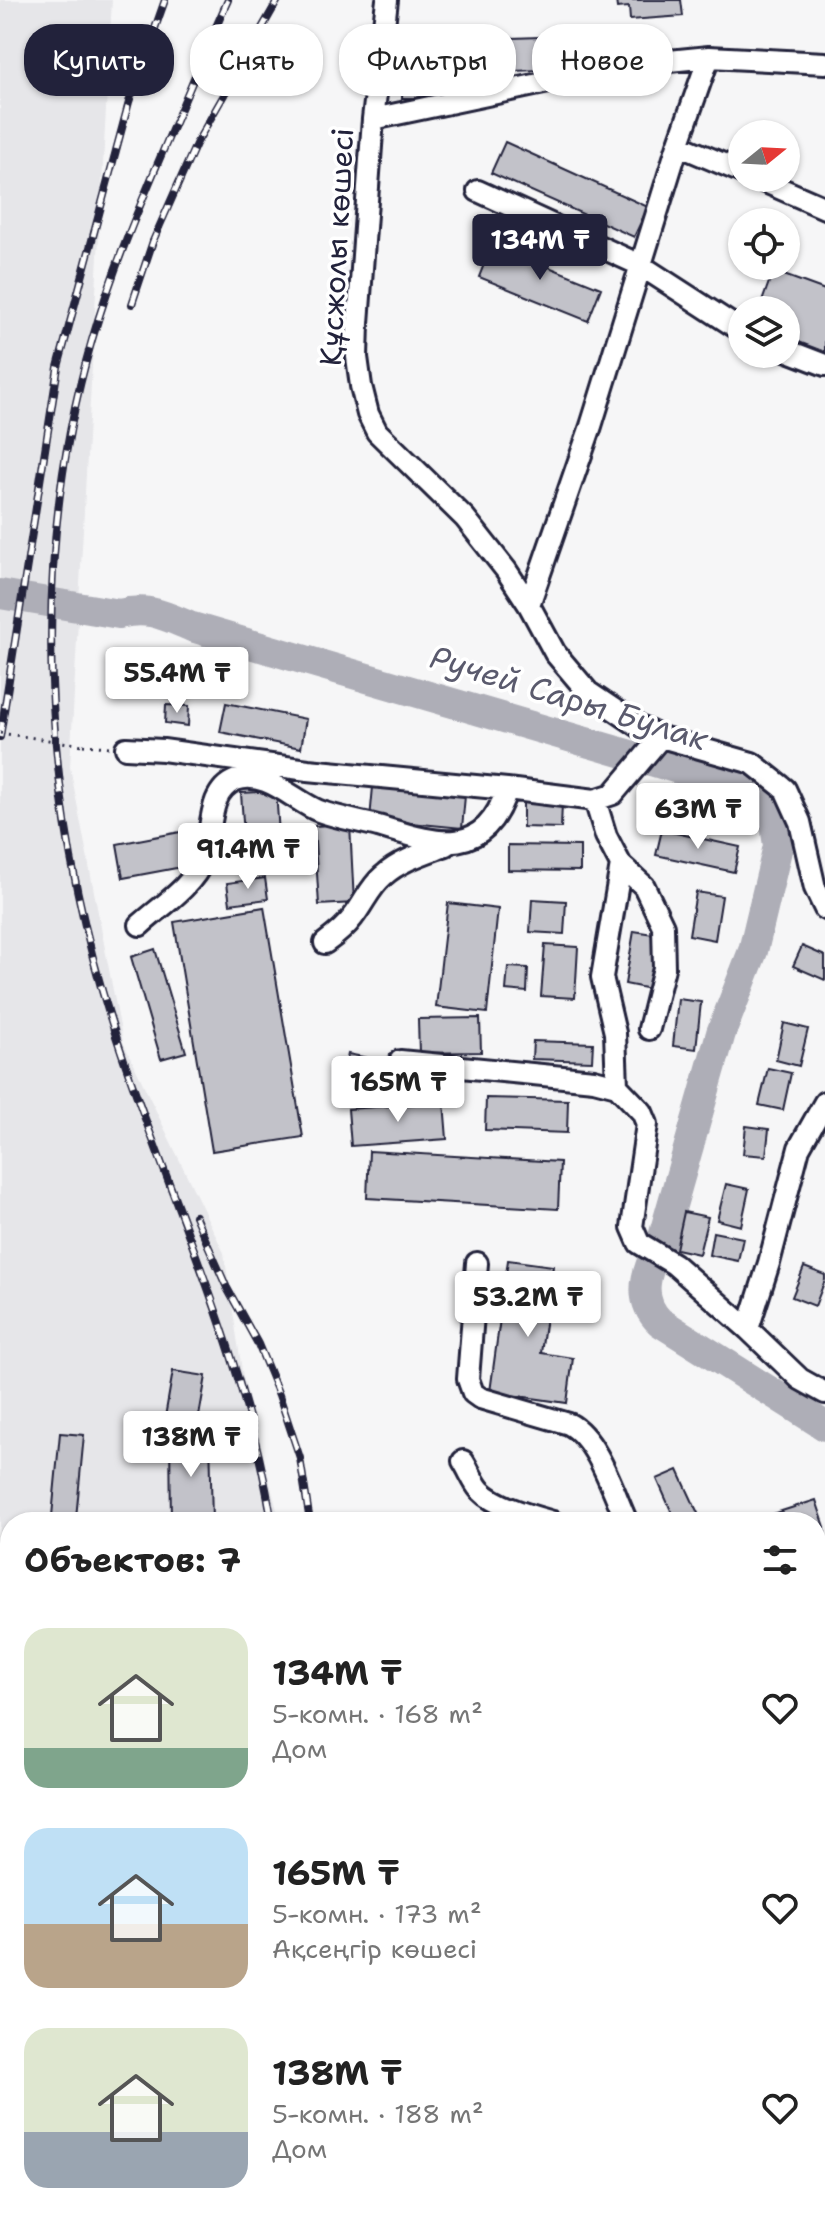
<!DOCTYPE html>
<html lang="ru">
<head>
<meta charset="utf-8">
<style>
  :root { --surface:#fff; --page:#f2f2f2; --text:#222; --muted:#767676; --accent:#22223b }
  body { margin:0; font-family:"Shantell Sans",sans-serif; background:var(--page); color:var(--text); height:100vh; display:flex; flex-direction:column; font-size:30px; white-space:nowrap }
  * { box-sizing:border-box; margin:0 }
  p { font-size:26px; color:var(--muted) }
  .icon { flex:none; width:44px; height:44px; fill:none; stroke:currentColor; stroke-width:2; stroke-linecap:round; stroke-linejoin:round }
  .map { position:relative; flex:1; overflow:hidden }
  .details { position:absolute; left:0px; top:1512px; width:826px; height:714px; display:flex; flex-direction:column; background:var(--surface); border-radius:32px 32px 0 0; box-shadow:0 2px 6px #0004 }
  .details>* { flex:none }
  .hud { position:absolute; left:24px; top:24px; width:778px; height:72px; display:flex; gap:16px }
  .needle { width:52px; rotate:72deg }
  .controls { position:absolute; left:728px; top:120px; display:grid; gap:16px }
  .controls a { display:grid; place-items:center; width:72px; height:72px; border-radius:50%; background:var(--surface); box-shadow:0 2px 6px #0004; font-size:40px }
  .price { position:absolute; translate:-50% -68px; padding:0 18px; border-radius:8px; background:#fff; color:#222; font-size:26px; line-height:52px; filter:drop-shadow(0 2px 4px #0008) }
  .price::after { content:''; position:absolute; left:50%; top:48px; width:24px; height:18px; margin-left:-12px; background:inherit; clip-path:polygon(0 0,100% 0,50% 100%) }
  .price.on { background:var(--accent); color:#fff }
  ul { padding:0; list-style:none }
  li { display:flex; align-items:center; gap:24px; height:200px; padding:0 24px }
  li span { display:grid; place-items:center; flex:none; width:224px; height:160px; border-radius:24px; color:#555 }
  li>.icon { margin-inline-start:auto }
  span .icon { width:96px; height:96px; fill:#fffc; stroke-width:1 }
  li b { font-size:34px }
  h2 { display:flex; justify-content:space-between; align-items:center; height:96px; padding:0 24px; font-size:34px }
  .pill { padding:0 28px; border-radius:32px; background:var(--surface); box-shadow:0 2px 6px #0004; font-size:28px; line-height:72px }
  .pill.on { background:var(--accent); color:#fff }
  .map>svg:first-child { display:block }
  .built { fill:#e6e6e9 }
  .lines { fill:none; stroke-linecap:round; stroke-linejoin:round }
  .river { stroke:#aeaeb7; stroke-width:30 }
  .building { fill:#c2c2c9; stroke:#22223b; stroke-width:2 }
  .minor-casing { stroke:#22223b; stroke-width:26 }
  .major-casing { stroke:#22223b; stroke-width:32 }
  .path { stroke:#22223b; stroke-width:3; stroke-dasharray:2 6; stroke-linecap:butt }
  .minor { stroke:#fff; stroke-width:20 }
  .major { stroke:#fff; stroke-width:26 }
  .rail-casing { stroke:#22223b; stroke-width:8 }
  .rail { stroke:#fff; stroke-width:5; stroke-dasharray:15; stroke-linecap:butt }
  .path-bridge { stroke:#22223b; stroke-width:3; stroke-dasharray:2 6; stroke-linecap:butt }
  .labels { text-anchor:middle; stroke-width:7; stroke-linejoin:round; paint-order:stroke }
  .street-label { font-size:30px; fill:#22223b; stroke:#fff }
  .water-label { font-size:32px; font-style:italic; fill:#5a5a6d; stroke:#fff }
</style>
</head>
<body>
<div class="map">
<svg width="825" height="2225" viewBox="0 0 825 2225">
  <rect width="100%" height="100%" fill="#f6f6f7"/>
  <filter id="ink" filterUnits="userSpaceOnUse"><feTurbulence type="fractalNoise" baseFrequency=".0125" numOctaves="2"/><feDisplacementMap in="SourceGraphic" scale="16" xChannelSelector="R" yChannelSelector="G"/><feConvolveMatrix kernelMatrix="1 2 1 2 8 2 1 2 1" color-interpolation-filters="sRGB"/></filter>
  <g filter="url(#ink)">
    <!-- built -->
    <path class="built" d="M 0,0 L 112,0 L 70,767 L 123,1042 L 224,1253 L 243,1377 L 280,1522 L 10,1522 L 10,2216 L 237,2216 L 236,2225 L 0,2225 Z
      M 816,1794 L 825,1799 L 825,2225 L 570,2225 L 565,2216 L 816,2216 Z"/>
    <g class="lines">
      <!-- river -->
      <path class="river" d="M 0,594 L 119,614 C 149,606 165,616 192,627 L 747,789 L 763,801 L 774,816 L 778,846 L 753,951 L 721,1033 L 661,1244 C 646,1269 636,1299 660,1322 L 825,1426"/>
    </g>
    <!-- building -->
    <path class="building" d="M 616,0 L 681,0 L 683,16 L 630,20 L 629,7 L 617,8 Z
      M 601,35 L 602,68 L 512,71 L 511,38 Z
      M 435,36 L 434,98 L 402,98 L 404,37 Z
      M 505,142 L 648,207 L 634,237 L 491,173 Z
      M 492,244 L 601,288 L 588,321 L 479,277 Z
      M 773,271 L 825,290 L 825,356 L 786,341 L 786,310 L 759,310 Z
      M 226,703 L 306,719 L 301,748 L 220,732 Z
      M 166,705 L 189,706 L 188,726 L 165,723 Z
      M 373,787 L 465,796 L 462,828 L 370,819 Z
      M 276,791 L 281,863 L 246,865 L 241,793 Z
      M 523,801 L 562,803 L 561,828 L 523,827 Z
      M 350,824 L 354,903 L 319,905 L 314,826 Z
      M 191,830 L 198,864 L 123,878 L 117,844 Z
      M 662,830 L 740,847 L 734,872 L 656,855 Z
      M 508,845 L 580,846 L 580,871 L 508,870 Z
      M 265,878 L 268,899 L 230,904 L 227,883 Z
      M 696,892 L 722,896 L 715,940 L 689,935 Z
      M 532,899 L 566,901 L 564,934 L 530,932 Z
      M 448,903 L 498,909 L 487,1013 L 436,1007 Z
      M 264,907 L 303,1137 L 212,1151 L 174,922 Z
      M 634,931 L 659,935 L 650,989 L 625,984 Z
      M 545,945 L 578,947 L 575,998 L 541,996 Z
      M 802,946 L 825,956 L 825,980 L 793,966 Z
      M 155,949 L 186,1052 L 161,1059 L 131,957 Z
      M 508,967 L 528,968 L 527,992 L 506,990 Z
      M 678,999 L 701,1002 L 696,1049 L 673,1046 Z
      M 480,1018 L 481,1052 L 419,1053 L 418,1019 Z
      M 784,1023 L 808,1029 L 799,1066 L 776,1060 Z
      M 533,1041 L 593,1043 L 592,1061 L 532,1059 Z
      M 348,1054 L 373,1059 L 366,1092 L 341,1087 Z
      M 768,1068 L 791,1073 L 783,1110 L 759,1105 Z
      M 486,1098 L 568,1100 L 567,1133 L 485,1130 Z
      M 444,1102 L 447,1139 L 351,1146 L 348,1109 Z
      M 746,1126 L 769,1129 L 766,1156 L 743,1154 Z
      M 369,1151 L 560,1162 L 558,1209 L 367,1198 Z
      M 726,1184 L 749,1189 L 741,1226 L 717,1220 Z
      M 684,1212 L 708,1217 L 699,1254 L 676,1249 Z
      M 713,1232 L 743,1238 L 738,1261 L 709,1255 Z
      M 508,1260 L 553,1266 L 541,1353 L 573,1358 L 567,1403 L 490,1392 Z
      M 804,1267 L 825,1275 L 825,1280 L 815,1306 L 792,1297 Z
      M 173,1371 L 206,1376 L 198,1422 L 165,1417 Z
      M 60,1433 L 84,1435 L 76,1518 L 52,1516 Z
      M 210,1435 L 212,1522 L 171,1522 L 170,1436 Z
      M 678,1470 L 702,1522 L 676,1522 L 657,1479 Z
      M 816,1500 L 825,1527 L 825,1537 L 816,1540 L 816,1522 L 747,1522 Z
      M 825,1647 L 825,1679 L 816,1675 L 816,1663 Z
      M 2,1659 L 10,1660 L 10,1833 L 0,1831 L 0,1671 Z
      M 0,1838 L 10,1840 L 10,1868 L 0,1921 Z
      M 571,2216 L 607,2216 L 612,2225 L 576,2225 Z"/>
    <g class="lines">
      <defs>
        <path id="minor" d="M 387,0 L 373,119 L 358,323 L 357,357 L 361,386 L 368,414 L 377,432 L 465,518 L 506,570 L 529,605 L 555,653 L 588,692 L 640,727 L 661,737 L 752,763 L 785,789 L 800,822 L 815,888 L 825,909
          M 373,119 L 629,65 L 709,57 L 825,63
          M 678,145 L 742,172
          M 756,178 L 825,208
          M 478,191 L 640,265 L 742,331
          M 786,350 L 825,365
          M 529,605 L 591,426 L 678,145 L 709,57
          M 126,748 L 163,750 L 308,770 L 507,789 L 595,800 L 613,794 L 661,737
          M 595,800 L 606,836 L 621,865 L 644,886 L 663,926 L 664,968 L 649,1029
          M 140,925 C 161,906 192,887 203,860 C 214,835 205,792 236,780 C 265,769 294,801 319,811 C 338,818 359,821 378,826 C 435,843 484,861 507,789
          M 325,943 C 336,935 345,928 353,917 C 364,903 370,887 383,876 C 401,860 425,853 446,845
          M 400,1061 L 594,1080 L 617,1086 L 642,1112 L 647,1124 L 632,1227 L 639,1243 L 674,1264 L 748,1329 L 800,1379 L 825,1393
          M 617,1086 L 615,1033 L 602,977 L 621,865
          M 477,1263 L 468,1379 L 473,1393 L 480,1398 L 569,1424 C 597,1438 614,1494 627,1522
          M 748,1329 L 769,1263 L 799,1148 L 825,1102
          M 463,1461 C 469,1470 473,1482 480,1490 C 496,1507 532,1516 553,1522
          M 816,1691 L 825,1696
          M 816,1788 L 825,1794
          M 194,2216 L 230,2225
          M 760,2216 L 766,2225
          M 167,2225 L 168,2216"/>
        <path id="major" d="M 816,1593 L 825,1590
          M 380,2225 L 382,2216"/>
      </defs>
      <!-- minor casing -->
      <use href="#minor" class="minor-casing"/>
      <!-- major casing -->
      <use href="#major" class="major-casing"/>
      <!-- path -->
      <path class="path" d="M 83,745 L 110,747"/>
      <!-- minor -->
      <use href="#minor" class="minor"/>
      <!-- major -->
      <use href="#major" class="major"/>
      <defs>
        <path id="rail" d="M 228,0 C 208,44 190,88 171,132 C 142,200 113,268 92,340 C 24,574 45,832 124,1060 C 177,1214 246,1361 272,1522
          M 132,304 L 153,241 L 196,144 L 278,0
          M 0,737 L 58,367 L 129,102 L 165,0
          M 195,1216 L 227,1288 L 258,1344 L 279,1395 L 300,1458 L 310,1522
          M 264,2216 L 265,2225
          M 229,2225 L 231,2216"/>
      </defs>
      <!-- rail casing -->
      <use href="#rail" class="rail-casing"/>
      <!-- rail -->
      <use href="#rail" class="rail"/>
      <!-- path-bridge -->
      <path class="path-bridge" d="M 0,733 L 83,745"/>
    </g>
  </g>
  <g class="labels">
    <!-- street labels -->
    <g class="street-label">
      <text transform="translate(337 247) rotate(-87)" y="10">Құсжолы көшесі</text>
    </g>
    <!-- water labels -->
    <g class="water-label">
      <text transform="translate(569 698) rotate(17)" y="11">Ручей Сары Булак</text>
    </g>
  </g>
</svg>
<div class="controls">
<a><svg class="needle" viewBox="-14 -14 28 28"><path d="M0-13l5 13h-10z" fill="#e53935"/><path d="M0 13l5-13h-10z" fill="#767676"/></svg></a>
<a><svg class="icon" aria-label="locate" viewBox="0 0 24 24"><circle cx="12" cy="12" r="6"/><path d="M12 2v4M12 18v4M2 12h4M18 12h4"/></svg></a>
<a><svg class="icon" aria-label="layers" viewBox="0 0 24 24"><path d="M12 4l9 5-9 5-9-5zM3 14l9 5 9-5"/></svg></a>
</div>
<b class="price on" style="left:540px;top:282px">134M ₸</b>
<b class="price" style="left:177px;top:715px">55.4M ₸</b>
<b class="price" style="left:698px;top:851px">63M ₸</b>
<b class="price" style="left:248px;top:891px">91.4M ₸</b>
<b class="price" style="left:398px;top:1124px">165M ₸</b>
<b class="price" style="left:528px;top:1339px">53.2M ₸</b>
<b class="price" style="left:191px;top:1479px">138M ₸</b>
<div class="hud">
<a class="pill on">Купить</a>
<a class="pill">Снять</a>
<a class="pill">Фильтры</a>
<a class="pill">Новое</a>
</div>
<section class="details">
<h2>Объектов: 7<svg class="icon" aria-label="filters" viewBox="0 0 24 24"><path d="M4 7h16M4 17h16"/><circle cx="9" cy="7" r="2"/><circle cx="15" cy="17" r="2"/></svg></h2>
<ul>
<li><span style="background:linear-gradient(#dfe7d0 75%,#7fa58c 0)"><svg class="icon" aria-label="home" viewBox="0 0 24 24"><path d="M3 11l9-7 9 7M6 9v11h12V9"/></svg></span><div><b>134M ₸</b><p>5-комн. · 168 m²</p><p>Дом</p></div><svg class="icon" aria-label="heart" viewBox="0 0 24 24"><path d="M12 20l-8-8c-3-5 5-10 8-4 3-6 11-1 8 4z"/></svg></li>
<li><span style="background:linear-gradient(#bfe0f5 60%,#b9a48a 0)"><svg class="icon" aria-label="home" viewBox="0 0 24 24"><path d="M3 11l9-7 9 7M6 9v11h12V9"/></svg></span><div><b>165M ₸</b><p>5-комн. · 173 m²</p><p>Ақсеңгір көшесі</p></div><svg class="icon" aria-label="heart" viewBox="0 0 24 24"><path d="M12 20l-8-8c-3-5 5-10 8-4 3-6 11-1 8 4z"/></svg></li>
<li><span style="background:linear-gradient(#dfe7d0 65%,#9aa5b1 0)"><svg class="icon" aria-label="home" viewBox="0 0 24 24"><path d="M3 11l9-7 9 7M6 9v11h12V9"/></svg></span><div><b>138M ₸</b><p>5-комн. · 188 m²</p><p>Дом</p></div><svg class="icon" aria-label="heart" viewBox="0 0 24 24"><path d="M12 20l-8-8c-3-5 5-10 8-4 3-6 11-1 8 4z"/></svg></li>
</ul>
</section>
</div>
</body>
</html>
